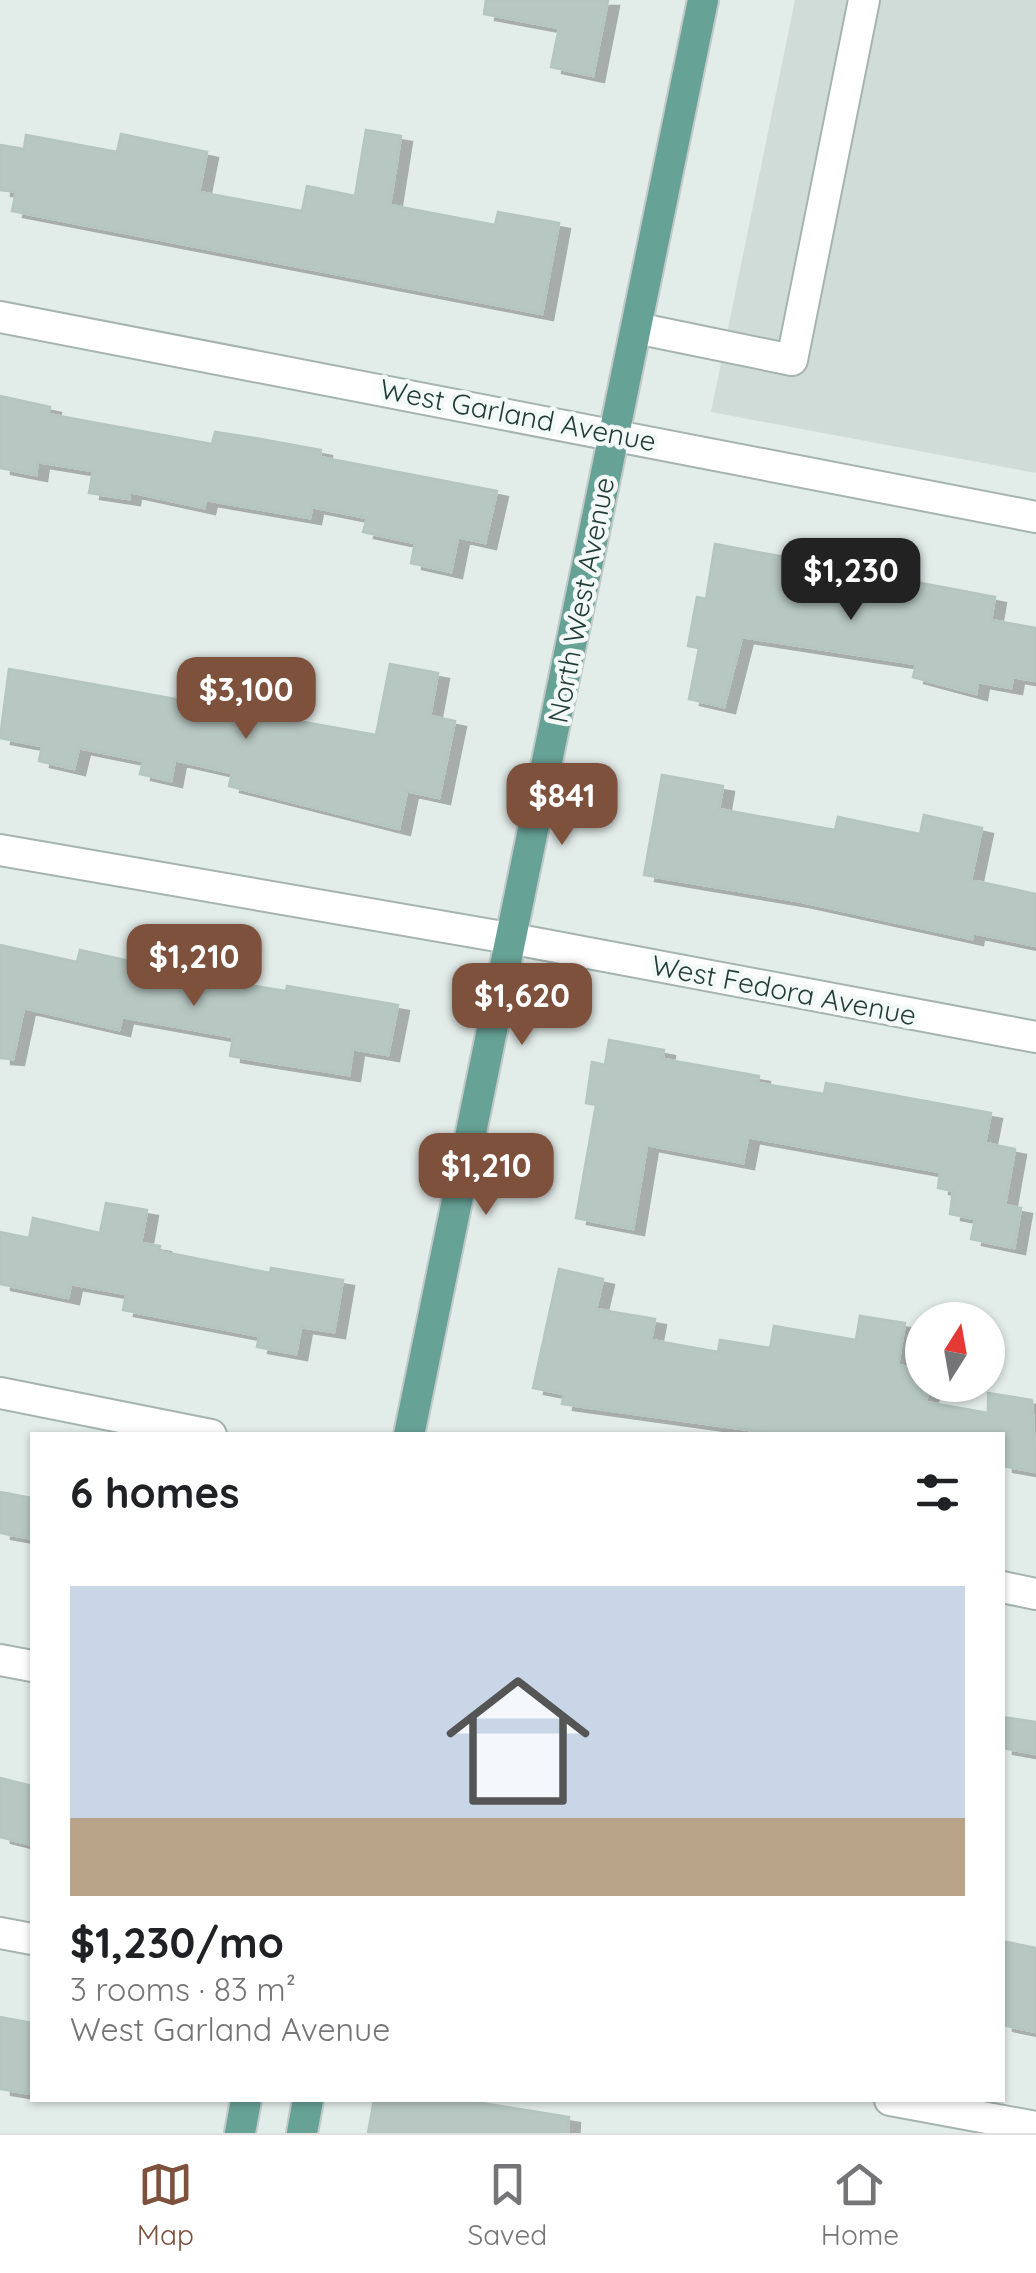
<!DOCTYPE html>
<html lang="en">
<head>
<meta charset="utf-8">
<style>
  :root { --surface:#fff; --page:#f6f6f6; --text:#202124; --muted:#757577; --line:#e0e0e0; --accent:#7e513d }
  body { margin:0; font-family:Quicksand,sans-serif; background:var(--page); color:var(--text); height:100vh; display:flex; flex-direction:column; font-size:38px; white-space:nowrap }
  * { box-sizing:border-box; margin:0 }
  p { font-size:32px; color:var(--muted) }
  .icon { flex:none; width:55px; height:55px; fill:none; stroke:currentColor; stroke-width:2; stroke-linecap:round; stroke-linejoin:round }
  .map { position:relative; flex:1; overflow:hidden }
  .side { position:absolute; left:30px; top:1432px; width:975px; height:670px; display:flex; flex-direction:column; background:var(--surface); border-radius:0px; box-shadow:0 2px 8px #0004 }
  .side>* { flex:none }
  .needle { width:65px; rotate:11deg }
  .buttons { position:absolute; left:905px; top:1302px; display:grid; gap:20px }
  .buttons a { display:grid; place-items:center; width:100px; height:100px; border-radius:50%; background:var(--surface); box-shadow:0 2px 8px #0004; font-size:50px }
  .price { position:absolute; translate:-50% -85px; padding:0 22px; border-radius:20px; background:var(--accent); color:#fff; font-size:32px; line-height:65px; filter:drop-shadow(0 2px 5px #0008) }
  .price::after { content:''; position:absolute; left:50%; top:60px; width:30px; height:22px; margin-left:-15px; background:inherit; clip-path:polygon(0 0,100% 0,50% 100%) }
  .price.selected { background:#222; color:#fff }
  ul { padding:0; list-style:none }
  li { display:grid; align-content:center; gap:20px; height:530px; padding:0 40px }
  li+li { border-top:2px solid var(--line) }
  li span { display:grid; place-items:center; height:310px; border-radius:0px; color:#555 }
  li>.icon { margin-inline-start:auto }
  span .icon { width:180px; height:180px; fill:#fffc; stroke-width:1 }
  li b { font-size:42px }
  h2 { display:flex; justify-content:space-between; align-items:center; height:120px; padding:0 40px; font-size:42px }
  .dock { display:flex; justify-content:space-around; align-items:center; height:140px; border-top:2px solid var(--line); background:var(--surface); font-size:28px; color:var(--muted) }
  .dock a { display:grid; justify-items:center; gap:5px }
  .dock .selected { color:var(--accent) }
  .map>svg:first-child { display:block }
  .built { fill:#d0dcd8 }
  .building { fill:#b7c7c2; stroke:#b5c6c0; stroke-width:2.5; filter:url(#shadow) }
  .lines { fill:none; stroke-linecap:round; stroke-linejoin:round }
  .minor-casing { stroke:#a5b4b0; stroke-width:34 }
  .major-casing { stroke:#c1c9c7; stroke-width:34 }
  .minor { stroke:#fff; stroke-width:30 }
  .major { stroke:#67a297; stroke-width:30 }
  .labels { text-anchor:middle; stroke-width:9; stroke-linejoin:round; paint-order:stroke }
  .street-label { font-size:28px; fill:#223d38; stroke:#f3f9f6 }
</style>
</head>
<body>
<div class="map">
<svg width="1036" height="2133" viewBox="0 0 1036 2133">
  <defs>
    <filter id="shadow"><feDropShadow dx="11" dy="6" stdDeviation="0" flood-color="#0004"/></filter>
  </defs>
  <rect width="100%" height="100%" fill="#e2ece9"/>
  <!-- built -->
  <path class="built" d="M 795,0 L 1036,0 L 1036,473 L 711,412 Z"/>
  <!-- building -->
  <path class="building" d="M 486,0 L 608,0 L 593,76 L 551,67 L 559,28 L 484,14 Z
    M 366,130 L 401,136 L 390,205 L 495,225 L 498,212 L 559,223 L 542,314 L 12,211 L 16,192 L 0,190 L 0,145 L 24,149 L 26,135 L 117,152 L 121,134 L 207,152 L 199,192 L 302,211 L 307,186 L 355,196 Z
    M 0,396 L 50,407 L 48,414 L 212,444 L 215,432 L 255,438 L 321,450 L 320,457 L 497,491 L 485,543 L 458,537 L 451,572 L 411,563 L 415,543 L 363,532 L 367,518 L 312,507 L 310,518 L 206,500 L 204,508 L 130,492 L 129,499 L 89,493 L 93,471 L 38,462 L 36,475 L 0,468 Z
    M 715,544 L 995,597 L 991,620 L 1036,628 L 1036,681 L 1013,677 L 1011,688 L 978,682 L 976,694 L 913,677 L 916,664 L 742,637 L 724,707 L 689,699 L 699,648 L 688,646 L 697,597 L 706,599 Z
    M 390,664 L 438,673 L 430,716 L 455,721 L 439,798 L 407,791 L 399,829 L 229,786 L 232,773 L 175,760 L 171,781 L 140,774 L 143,761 L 79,748 L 74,769 L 39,761 L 42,746 L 0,738 L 9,669 L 376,735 Z
    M 662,775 L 723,786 L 719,809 L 835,830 L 838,817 L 920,834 L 924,815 L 982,828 L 971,880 L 1036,894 L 1036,946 L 973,933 L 972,939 L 798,901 L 644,875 Z
    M 0,945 L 77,962 L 80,950 L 134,962 L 133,969 L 242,988 L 242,984 L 286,991 L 287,986 L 398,1005 L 388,1055 L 353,1049 L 349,1075 L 230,1056 L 233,1037 L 122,1017 L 119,1030 L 24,1008 L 13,1059 L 0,1058 Z
    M 609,1040 L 664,1050 L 663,1059 L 759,1076 L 758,1083 L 824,1094 L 826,1083 L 991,1113 L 985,1143 L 1015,1149 L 1005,1205 L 1021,1208 L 1014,1248 L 971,1239 L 975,1219 L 950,1214 L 953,1191 L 938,1188 L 940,1172 L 748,1137 L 743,1163 L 647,1145 L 633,1229 L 576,1218 L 596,1105 L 586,1103 L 592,1062 L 605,1065 Z
    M 106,1203 L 147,1210 L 141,1243 L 160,1246 L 159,1251 L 270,1273 L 271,1268 L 343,1280 L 334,1332 L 301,1327 L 296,1354 L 257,1347 L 259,1336 L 123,1310 L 126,1294 L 71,1284 L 68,1298 L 0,1284 L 0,1232 L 29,1238 L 33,1218 L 100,1233 Z
    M 559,1269 L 603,1279 L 596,1309 L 655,1319 L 651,1340 L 718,1352 L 720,1340 L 770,1348 L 774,1326 L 856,1340 L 860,1316 L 905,1323 L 898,1365 L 922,1370 L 922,1385 L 929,1385 L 926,1402 L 988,1413 L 988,1393 L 1032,1400 L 1036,1472 L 1002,1466 L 1002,1435 L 786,1435 L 562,1404 L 564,1394 L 533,1388 Z
    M 0,1492 L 32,1498 L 28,1538 L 0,1533 Z
    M 1002,1717 L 1036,1722 L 1036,1754 L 1002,1748 Z
    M 0,1778 L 32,1786 L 32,1845 L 0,1837 Z
    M 1002,1941 L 1036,1948 L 1036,2032 L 1002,2025 Z
    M 0,2017 L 32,2023 L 32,2094 L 0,2089 Z
    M 374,2100 L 464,2100 L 569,2117 L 568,2133 L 368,2133 Z"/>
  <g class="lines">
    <defs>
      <path id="minor" d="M 0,317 L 1036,517
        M 636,328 L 792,360 L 864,0
        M 0,850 L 514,939 L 1036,1037
        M 0,1393 L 211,1435
        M 1002,1587 L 1036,1594
        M 0,1660 L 32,1666
        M 0,1933 L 32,1939
        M 890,2100 L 1036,2127"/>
      <path id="major" d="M 409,1435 L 703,0
        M 240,2133 L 246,2100
        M 302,2133 L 308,2100"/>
    </defs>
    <!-- minor casing -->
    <use href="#minor" class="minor-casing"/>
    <!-- major casing -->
    <use href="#major" class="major-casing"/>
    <!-- minor -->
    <use href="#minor" class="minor"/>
    <!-- major -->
    <use href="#major" class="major"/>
  </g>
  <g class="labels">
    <!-- street labels -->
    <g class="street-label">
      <text transform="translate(518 415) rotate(11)" y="10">West Garland Avenue</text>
      <text transform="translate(581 600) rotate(-79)" y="10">North West Avenue</text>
      <text transform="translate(784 990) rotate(11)" y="10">West Fedora Avenue</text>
    </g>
  </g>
</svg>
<div class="buttons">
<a><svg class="needle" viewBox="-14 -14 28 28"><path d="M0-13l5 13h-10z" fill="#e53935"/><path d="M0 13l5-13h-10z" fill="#757577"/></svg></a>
</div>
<b class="price selected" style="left:851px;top:623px">$1,230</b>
<b class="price" style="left:246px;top:742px">$3,100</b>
<b class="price" style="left:562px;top:848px">$841</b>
<b class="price" style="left:194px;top:1009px">$1,210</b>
<b class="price" style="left:522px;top:1048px">$1,620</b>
<b class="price" style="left:486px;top:1218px">$1,210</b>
<section class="side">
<h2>6 homes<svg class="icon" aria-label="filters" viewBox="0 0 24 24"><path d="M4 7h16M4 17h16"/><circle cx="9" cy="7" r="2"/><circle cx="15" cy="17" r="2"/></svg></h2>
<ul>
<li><span style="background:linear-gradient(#c9d6e8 75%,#b9a48a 0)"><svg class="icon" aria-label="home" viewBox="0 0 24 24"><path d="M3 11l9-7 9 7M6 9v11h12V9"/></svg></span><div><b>$1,230/mo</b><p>3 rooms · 83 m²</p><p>West Garland Avenue</p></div></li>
</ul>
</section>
</div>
<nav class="dock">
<a class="selected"><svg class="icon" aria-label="map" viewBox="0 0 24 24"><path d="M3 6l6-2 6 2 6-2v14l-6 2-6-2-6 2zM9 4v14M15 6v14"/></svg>Map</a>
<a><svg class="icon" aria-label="saved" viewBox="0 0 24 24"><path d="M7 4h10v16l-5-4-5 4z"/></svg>Saved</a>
<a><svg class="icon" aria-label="home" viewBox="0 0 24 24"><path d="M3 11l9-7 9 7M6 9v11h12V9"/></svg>Home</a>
</nav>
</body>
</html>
